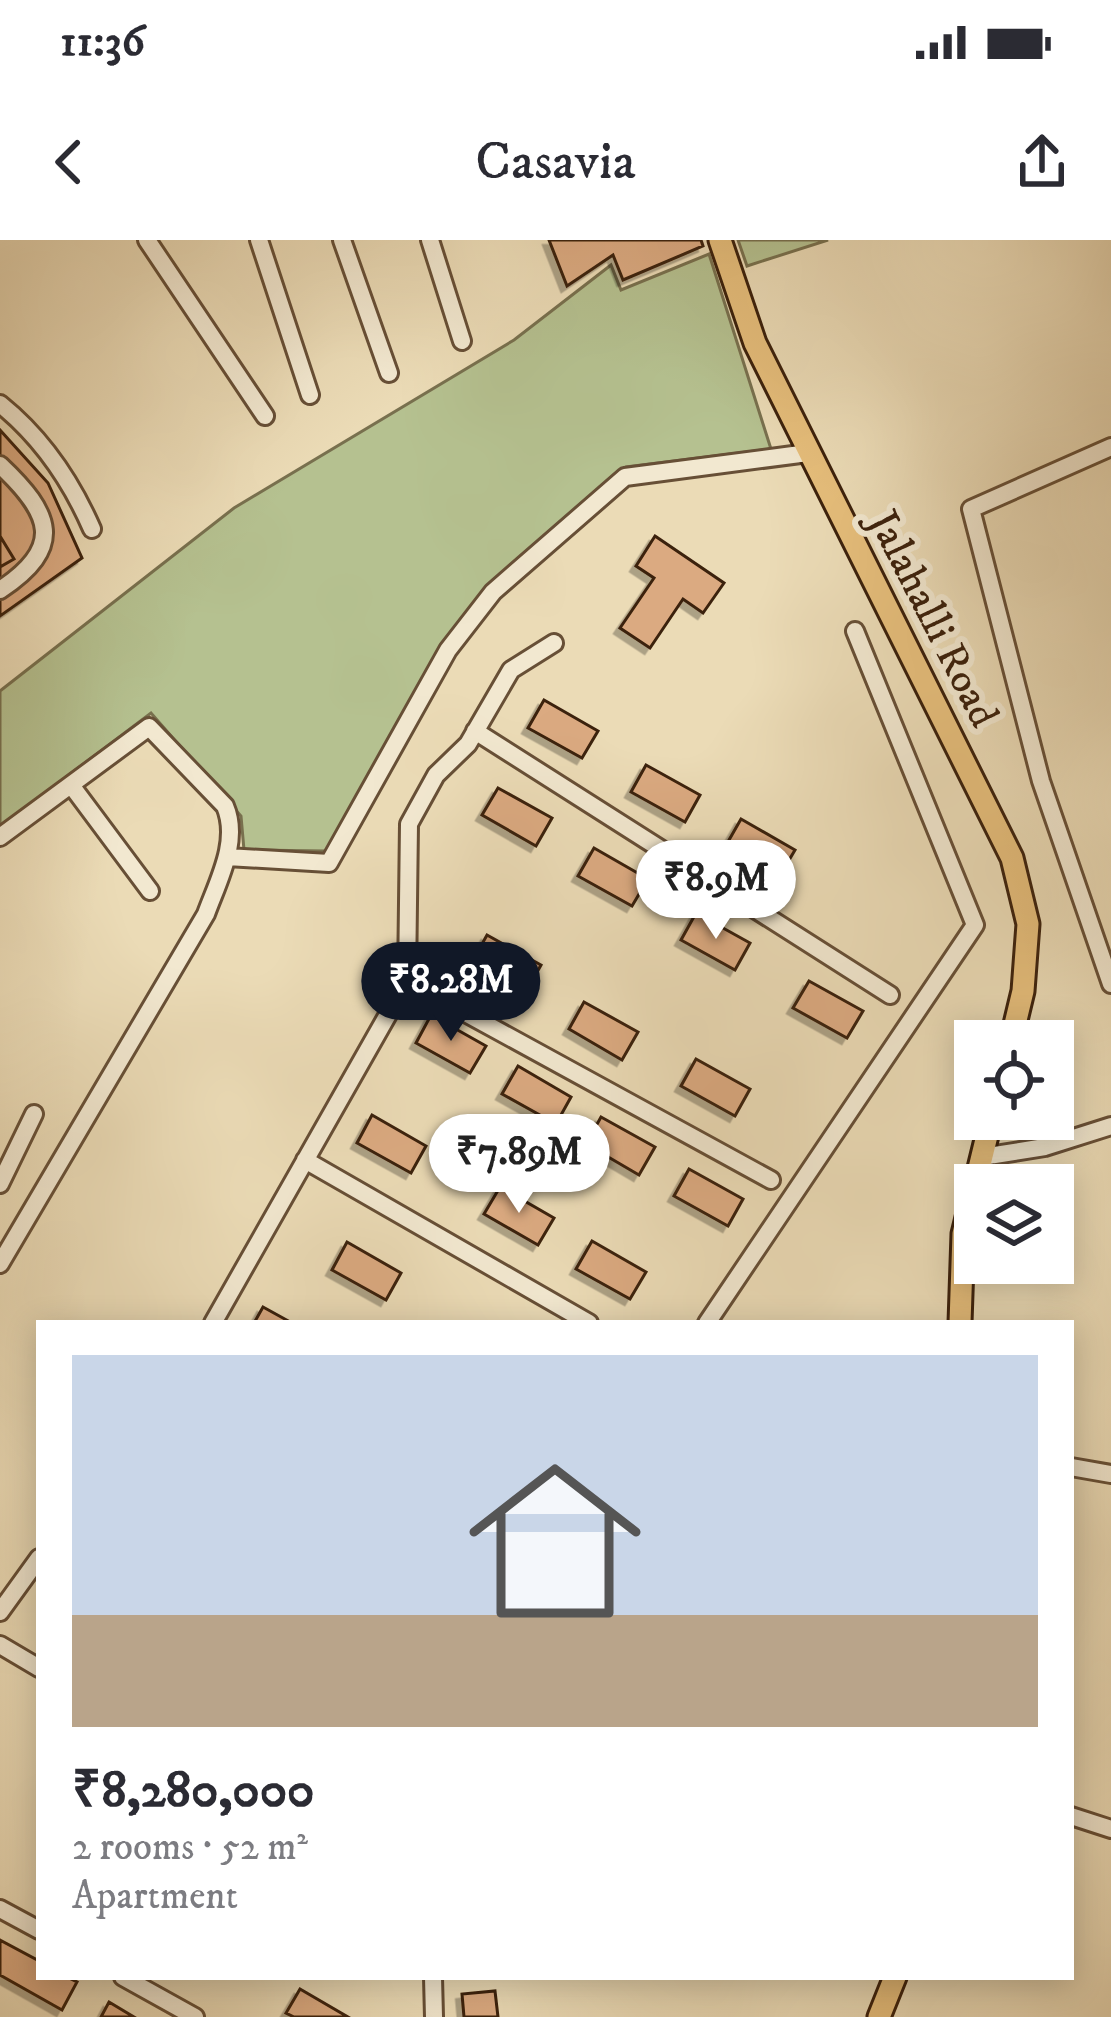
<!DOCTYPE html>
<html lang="en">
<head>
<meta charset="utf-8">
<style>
  :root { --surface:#fff; --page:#f7f7f7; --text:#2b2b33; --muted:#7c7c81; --accent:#111827 }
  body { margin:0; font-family:"IM FELL DW Pica",serif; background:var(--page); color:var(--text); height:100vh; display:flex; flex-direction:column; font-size:45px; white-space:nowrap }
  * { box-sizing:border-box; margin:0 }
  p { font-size:39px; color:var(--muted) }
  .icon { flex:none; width:66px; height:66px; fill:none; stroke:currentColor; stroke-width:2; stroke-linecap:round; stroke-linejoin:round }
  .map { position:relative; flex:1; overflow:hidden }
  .sheet { position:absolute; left:36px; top:1080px; width:1038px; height:660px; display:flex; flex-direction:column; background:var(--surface); border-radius:0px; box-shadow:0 6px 30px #0003 }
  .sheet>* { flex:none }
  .fabs { position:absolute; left:954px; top:780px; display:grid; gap:24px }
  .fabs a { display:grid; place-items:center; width:120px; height:120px; border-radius:0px; background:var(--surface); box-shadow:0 6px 30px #0003; font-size:60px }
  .price { position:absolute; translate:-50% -102px; padding:0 27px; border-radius:42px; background:#fff; color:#222; font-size:39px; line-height:78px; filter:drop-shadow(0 3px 6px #0008) }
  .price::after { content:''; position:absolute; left:50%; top:72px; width:36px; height:27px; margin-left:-18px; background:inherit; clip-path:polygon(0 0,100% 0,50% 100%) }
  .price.on { background:var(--accent); color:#fff }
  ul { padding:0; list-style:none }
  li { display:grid; align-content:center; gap:24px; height:636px; padding:0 36px }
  li span { display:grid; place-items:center; height:372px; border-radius:0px; color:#555 }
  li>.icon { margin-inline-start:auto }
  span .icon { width:216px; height:216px; fill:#fffc; stroke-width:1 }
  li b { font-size:51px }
  .status { display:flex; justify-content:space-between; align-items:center; height:84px; padding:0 60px; background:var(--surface); direction:ltr }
  .status svg { height:33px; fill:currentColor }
  header { display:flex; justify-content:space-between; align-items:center; height:156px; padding:0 36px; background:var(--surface); font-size:54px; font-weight:600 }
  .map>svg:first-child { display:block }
  .green { fill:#b5c190; stroke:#78704e; stroke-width:3 }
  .building { fill:#dbaa81; stroke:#3b200b; stroke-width:3; filter:url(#shadow) }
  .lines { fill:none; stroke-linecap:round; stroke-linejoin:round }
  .minor-casing { stroke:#674f36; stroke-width:22 }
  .major-casing { stroke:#3b200b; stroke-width:27 }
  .minor { stroke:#f2e8d0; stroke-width:16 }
  .major { stroke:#e6be7b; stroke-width:21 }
  .labels { text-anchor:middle; stroke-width:12; stroke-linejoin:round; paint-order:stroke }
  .street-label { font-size:42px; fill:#3b200b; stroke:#f2e8d0 }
</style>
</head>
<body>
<div class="status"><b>11:36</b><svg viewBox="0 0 49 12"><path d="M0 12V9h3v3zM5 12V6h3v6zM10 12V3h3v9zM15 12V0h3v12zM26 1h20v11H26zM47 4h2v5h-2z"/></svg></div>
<header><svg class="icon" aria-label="back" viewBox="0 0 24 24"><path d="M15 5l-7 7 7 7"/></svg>Casavia<svg class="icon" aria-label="share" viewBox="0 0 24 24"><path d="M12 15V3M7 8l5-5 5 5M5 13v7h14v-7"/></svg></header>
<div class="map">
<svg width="1111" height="1777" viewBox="0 0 1111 1777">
  <defs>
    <filter id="shadow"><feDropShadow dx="-5.5" dy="5.5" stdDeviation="0" flood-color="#0004"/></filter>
  </defs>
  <rect width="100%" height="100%" fill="#ebdbb6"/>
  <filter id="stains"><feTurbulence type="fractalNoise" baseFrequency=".00167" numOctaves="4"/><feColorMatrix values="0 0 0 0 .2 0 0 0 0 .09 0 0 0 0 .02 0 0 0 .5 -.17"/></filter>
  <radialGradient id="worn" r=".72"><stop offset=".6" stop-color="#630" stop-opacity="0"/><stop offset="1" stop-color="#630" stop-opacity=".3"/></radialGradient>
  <!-- green -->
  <path class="green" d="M 738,0 L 828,0 L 747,26 Z
    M 709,14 L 771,209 L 626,227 L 487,350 L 448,398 L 326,611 L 244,610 L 241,576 L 151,473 L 0,587 L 0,451 L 234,268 L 514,100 L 611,25 L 621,50 Z"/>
  <!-- building -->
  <path class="building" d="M 549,0 L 701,0 L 703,6 L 623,40 L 613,15 L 567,46 Z
    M 0,190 L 48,243 L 82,318 L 0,376 Z
    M 0,296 L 14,319 L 0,327 Z
    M 655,296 L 724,343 L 703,373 L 683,359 L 650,408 L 620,388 L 654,338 L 636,326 Z
    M 544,460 L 598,491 L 582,518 L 528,488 Z
    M 646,525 L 700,555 L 685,582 L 631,552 Z
    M 498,548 L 552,578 L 536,606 L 482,575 Z
    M 741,579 L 795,610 L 779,637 L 725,607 Z
    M 594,608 L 648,639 L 632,666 L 578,636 Z
    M 696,673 L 750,703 L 735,730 L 681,700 Z
    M 487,695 L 541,725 L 526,752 L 472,722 Z
    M 809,741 L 863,771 L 847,798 L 793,768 Z
    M 584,762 L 638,792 L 622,820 L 569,789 Z
    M 431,775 L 486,806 L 470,833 L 416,803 Z
    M 696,819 L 750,849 L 735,876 L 681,846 Z
    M 518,826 L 571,857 L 556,884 L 502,854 Z
    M 372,875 L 426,906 L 411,933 L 357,903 Z
    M 601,877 L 655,907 L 639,935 L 586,904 Z
    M 689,929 L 743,959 L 728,986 L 674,956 Z
    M 500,947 L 554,978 L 538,1005 L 484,974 Z
    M 592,1001 L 646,1032 L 630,1059 L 576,1029 Z
    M 347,1002 L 401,1033 L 386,1060 L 332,1030 Z
    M 263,1067 L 292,1083 L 254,1083 Z
    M 0,1700 L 39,1721 L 39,1737 L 67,1737 L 77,1742 L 62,1770 L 0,1735 Z
    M 300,1749 L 348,1777 L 294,1777 L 286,1773 Z
    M 495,1751 L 498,1777 L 464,1777 L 462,1754 Z
    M 109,1762 L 134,1777 L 101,1777 Z"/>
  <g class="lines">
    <defs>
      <path id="minor" d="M 147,0 L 265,176
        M 259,0 L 310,155
        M 342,0 L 389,133
        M 430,0 L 462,101
        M 0,164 C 41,197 71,241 92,289
        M 1111,207 L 971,269 L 1041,541 L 1111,744
        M 0,225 C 52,274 65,307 0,350
        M 475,491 L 890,755
        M 71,545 L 150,651
        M 0,597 L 149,487 L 225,566 C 240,601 218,641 206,674 L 0,1024
        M 227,617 L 329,623 L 448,410 L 493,352 L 625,237 L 808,213
        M 407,741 L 771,940
        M 982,917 L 1045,907 L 1111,886
        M 305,920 L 589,1083
        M 0,944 L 34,874
        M 213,1083 L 407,741 L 409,584 L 436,535 L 468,504 L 511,430 L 554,403
        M 707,1083 L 975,685 L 855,391
        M 1071,1227 L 1111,1234
        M 0,1372 L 39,1318
        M 0,1405 L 39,1428
        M 1071,1576 L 1111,1589
        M 0,1669 L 39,1690
        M 123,1737 L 195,1777
        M 433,1737 L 434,1777"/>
      <path id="major" d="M 720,0 L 755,103 L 1012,618 L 1028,684 L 1023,751 L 1011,801
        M 960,1083 L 963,994 L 991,879
        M 879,1777 L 895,1737"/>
    </defs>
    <!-- minor casing -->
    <use href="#minor" class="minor-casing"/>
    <!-- major casing -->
    <use href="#major" class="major-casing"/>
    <!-- minor -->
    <use href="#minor" class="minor"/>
    <!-- major -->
    <use href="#major" class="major"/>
  </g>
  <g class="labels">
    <!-- street labels -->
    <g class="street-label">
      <text transform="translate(935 378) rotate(63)" y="15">Jalahalli Road</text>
    </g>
  </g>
  <rect width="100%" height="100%" filter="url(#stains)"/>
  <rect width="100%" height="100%" fill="url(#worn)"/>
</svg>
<div class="fabs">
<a><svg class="icon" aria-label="locate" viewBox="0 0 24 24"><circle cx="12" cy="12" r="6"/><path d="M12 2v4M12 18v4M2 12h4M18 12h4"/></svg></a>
<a><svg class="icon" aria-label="layers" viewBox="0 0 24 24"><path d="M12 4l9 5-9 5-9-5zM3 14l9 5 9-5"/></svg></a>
</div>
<b class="price" style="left:716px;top:702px">₹8.9M</b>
<b class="price on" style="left:451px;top:804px">₹8.28M</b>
<b class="price" style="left:519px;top:976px">₹7.89M</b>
<section class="sheet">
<ul>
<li><span style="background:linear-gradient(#c9d6e8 70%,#b9a48a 0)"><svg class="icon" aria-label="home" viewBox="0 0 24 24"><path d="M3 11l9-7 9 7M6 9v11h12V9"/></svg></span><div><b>₹8,280,000</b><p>2 rooms · 52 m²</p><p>Apartment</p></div></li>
</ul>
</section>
</div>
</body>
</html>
